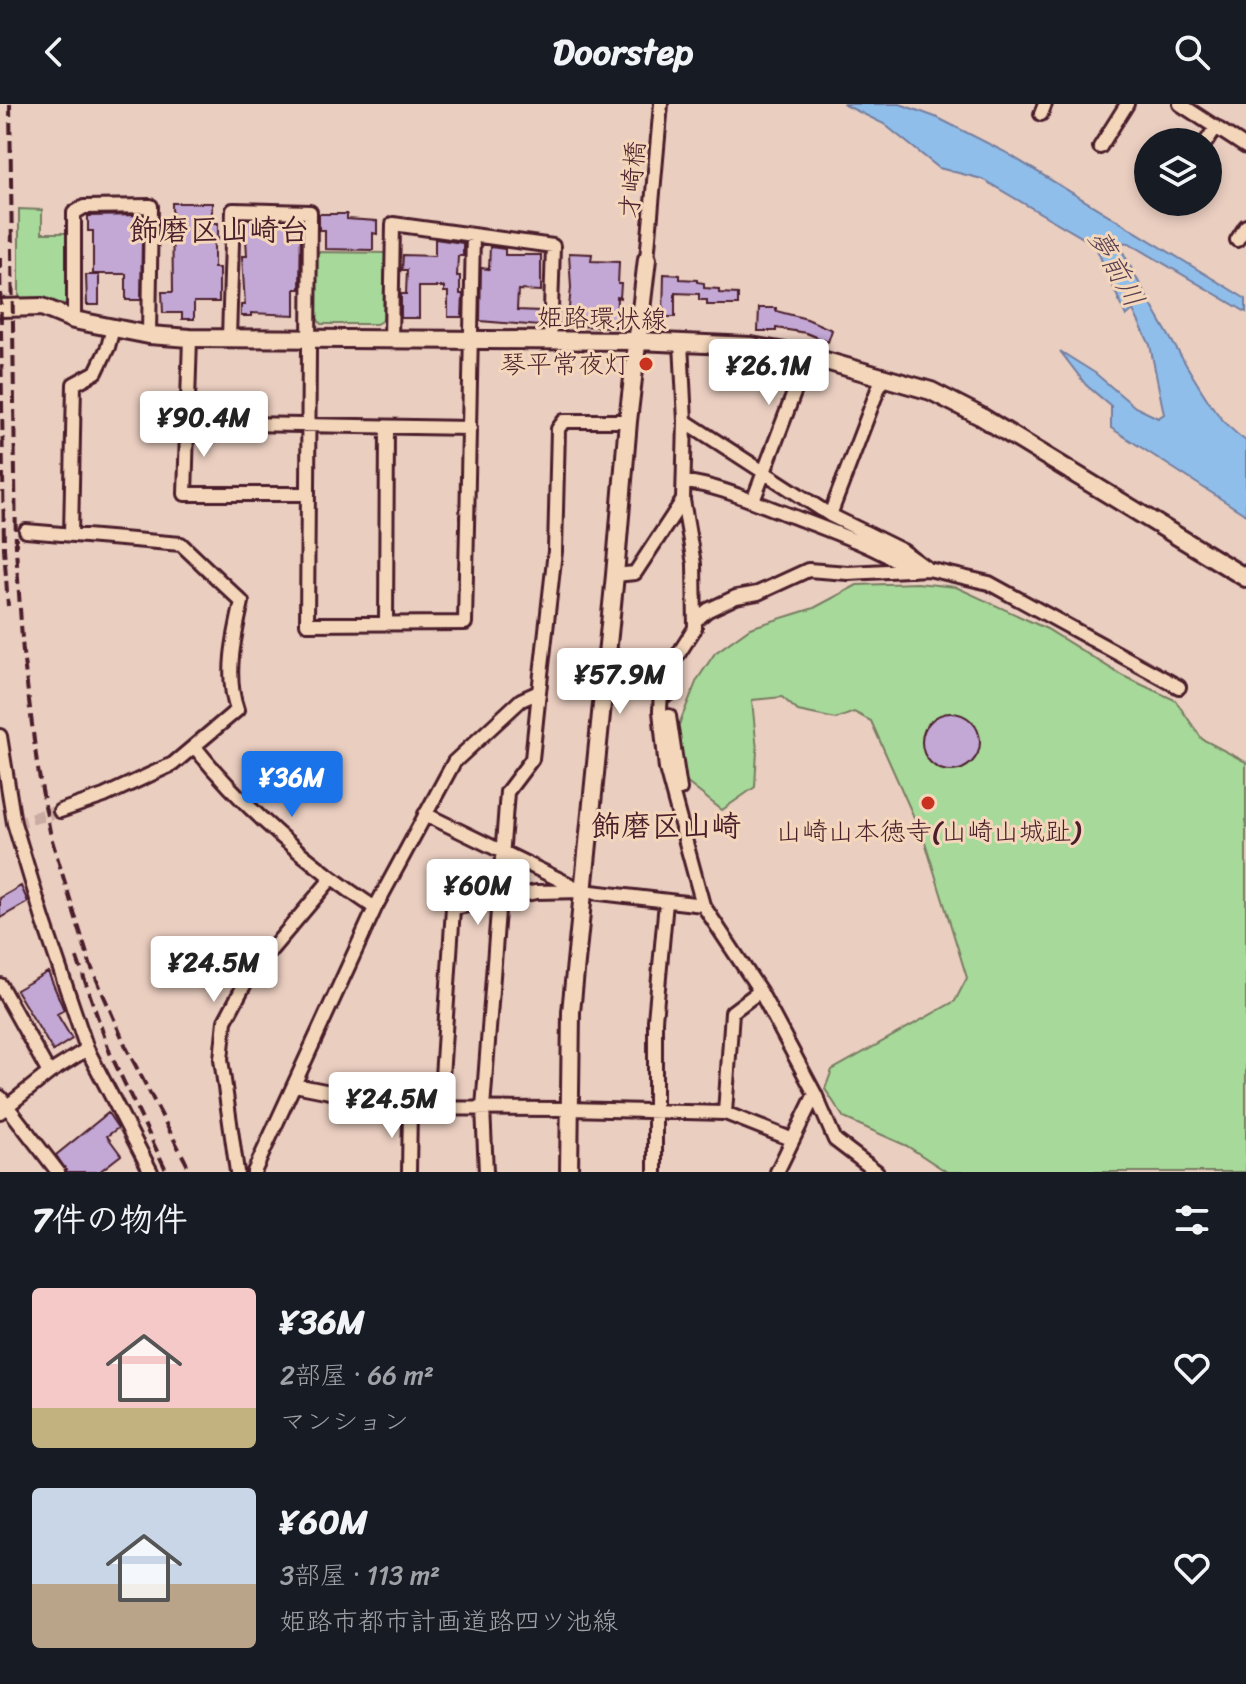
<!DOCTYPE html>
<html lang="ja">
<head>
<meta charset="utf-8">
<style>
  :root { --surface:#171b24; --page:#242831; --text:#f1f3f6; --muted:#9ea1a6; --accent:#1a73e8 }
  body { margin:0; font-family:Sriracha,"Klee One",sans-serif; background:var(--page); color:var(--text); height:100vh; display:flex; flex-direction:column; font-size:30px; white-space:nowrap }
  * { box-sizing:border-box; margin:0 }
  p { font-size:26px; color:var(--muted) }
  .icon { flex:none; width:44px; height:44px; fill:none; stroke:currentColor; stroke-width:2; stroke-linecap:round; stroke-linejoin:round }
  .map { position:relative; height:1068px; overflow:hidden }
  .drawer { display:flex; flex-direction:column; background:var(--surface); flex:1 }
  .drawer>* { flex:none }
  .tools { position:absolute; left:1134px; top:24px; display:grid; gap:16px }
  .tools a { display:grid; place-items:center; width:88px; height:88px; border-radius:50%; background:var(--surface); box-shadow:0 4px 12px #0003; font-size:40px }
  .price { position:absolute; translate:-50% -68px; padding:0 18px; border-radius:8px; background:#fff; color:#222; font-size:26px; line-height:52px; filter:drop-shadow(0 2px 4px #0008) }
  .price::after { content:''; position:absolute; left:50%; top:48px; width:24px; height:18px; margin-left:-12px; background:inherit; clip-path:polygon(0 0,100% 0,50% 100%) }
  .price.active { background:var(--accent); color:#fff }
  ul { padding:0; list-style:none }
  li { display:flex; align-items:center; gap:24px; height:200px; padding:0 32px }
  li span { display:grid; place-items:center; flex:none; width:224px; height:160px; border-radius:8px; color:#555 }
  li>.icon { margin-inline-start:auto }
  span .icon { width:96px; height:96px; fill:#fffc; stroke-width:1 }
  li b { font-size:34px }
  h2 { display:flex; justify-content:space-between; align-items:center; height:96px; padding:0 32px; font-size:34px }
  header { display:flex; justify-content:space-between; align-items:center; height:104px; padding:0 32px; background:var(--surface); font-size:36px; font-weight:700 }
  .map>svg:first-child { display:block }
  .green { fill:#a7d99a; stroke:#787c62; stroke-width:2 }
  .water { fill:#90beea; stroke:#747e9e; stroke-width:2 }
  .building { fill:#c3a8d6; stroke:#4a1f2b; stroke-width:2 }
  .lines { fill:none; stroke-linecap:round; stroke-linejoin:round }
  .street-tunnel { stroke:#caaba2; stroke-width:12; stroke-dasharray:12 6; stroke-linecap:butt }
  .street-casing { stroke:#4a1f2b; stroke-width:18 }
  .secondary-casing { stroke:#4a1f2b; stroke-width:22 }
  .street { stroke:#f4d7bb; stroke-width:12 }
  .secondary { stroke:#f4d7bb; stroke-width:16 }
  .rail { stroke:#4a1f2b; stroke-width:4; stroke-dasharray:12 6; stroke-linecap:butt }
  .poi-dot { fill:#c8321e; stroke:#f4d7bb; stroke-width:3 }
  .labels { text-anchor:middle; stroke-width:6; stroke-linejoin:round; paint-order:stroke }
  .street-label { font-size:26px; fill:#4a1f2b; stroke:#f4d7bb }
  .poi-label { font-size:26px; fill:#4a1f2b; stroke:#f4d7bb; text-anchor:end }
  .water-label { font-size:28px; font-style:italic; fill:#583f51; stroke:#f4d7bb }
  .quarter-label { font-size:30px; font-weight:bold; fill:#4a1f2b; stroke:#f4d7bb }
</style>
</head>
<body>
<header><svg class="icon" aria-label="back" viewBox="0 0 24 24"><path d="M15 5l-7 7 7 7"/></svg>Doorstep<svg class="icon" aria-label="search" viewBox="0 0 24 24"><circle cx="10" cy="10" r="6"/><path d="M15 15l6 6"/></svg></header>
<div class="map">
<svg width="1246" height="1068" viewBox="0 0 1246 1068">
  <rect width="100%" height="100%" fill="#eacec0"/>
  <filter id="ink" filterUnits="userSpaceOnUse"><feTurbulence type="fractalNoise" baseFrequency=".0125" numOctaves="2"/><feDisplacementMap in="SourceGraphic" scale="16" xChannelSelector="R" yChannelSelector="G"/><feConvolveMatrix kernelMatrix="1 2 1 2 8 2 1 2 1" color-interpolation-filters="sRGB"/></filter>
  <g filter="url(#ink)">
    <!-- green -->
    <path class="green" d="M 19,105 L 42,106 L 42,129 L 66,129 L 66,200 L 19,195 Z
      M 317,148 L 385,149 L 383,216 L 376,220 L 321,220 L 317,214 Z
      M 917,479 L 956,483 L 1047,525 L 1123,572 L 1175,596 L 1202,635 L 1246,658 L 1246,1068 L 947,1068 L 907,1042 L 844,1014 L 825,985 L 832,966 L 955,897 L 967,874 L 925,738 L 871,617 L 854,608 L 836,615 L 798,607 L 782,593 L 752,596 L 757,646 L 755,683 L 722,706 L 681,674 L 676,628 L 697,576 L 715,549 L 750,524 L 814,504 L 857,481 Z"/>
    <!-- water -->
    <path class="water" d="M 843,0 L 900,0 L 938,14 L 1005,48 L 1246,195 L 1246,208 L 1129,139 L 1118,138 C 1138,179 1161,219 1185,259 C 1202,287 1218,318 1246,337 L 1246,411 L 1111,324 L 1111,302 L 1086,281 L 1060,247 L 1095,269 L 1135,303 L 1158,314 L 1164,310 L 1150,241 L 1133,206 L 1126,212 L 1095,141 L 982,75 L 939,64 L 884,20 Z"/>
    <!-- building -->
    <path class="building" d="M 172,99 L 212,99 L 212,119 L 218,119 L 218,136 L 214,136 L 214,164 L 219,164 L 219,198 L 194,198 L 194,215 L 182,215 L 182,209 L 163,209 L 162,188 L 173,188 Z
      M 319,110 L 347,110 L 347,115 L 377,117 L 377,130 L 373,129 L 373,146 L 325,145 L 325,126 L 319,126 Z
      M 139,111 L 139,135 L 142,135 L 141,196 L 126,196 L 126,170 L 93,170 L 93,127 L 88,127 L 88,112 Z
      M 245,115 L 301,117 L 300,185 L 295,185 L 295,211 L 251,209 L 251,212 L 241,212 L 241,201 L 245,201 L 242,152 L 247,152 Z
      M 435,135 L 463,139 L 463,152 L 458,152 L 457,172 L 460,172 L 460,190 L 463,190 L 462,213 L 448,213 L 448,188 L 444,188 L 444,183 L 419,183 L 419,214 L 401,214 L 401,190 L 406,190 L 407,166 L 402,166 L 403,151 L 435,152 Z
      M 490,143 L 505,145 L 505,151 L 541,151 L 541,187 L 518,186 L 517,206 L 540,207 L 539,222 L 480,217 L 481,164 L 489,165 Z
      M 569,149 L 592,150 L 591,157 L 619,158 L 618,180 L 621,180 L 620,194 L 617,193 L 616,223 L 567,222 L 571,184 Z
      M 664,170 L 680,171 L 680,175 L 697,176 L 697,178 L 704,179 L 704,184 L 719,185 L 719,189 L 738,190 L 738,201 L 707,201 L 707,196 L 699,196 L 699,190 L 675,189 L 675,213 L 663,213 Z
      M 86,171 L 99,171 L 99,201 L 87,201 Z
      M 759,204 L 776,204 L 776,207 L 807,215 L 832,226 L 828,238 L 806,229 L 776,224 L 776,227 L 758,227 Z
      M922 638a29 29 0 1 1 58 0a29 29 0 1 1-58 0Z
      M 21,782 L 28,798 L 0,814 L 0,794 Z
      M 48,868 L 64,906 L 57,910 L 72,935 L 53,947 L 16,886 Z
      M 108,1009 L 118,1024 L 107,1032 L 121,1051 L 99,1068 L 67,1068 L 56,1051 Z"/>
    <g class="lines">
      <!-- street-tunnel -->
      <path class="street-tunnel" d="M 14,719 L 60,707"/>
      <defs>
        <path id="street" d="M 1180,0 L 1246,43
          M 1041,10 L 1045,0
          M 1206,38 L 1216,23
          M 1100,43 L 1127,0
          M 1237,136 L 1246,122
          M 647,155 L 661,0
          M 74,216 L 74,109 L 84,103 L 151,102 L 149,231
          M 190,234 L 185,390 L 307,390
          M 229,234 L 233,106 L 310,108 L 307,520 L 465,519 L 473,131
          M 391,237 L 393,120 L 553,142 L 550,238
          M 685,317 L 830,411 L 883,272
          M 187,319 L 470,324
          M 685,378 C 720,382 751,397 784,409 C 829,426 872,441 913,466
          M 753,397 L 808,252
          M 830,411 L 903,447 L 928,465
          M 26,427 L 181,440 L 242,498 C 234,533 225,572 237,606 L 173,660 L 104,692 L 60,707
          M 71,431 L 74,280 L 96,268 L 108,243 L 113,224
          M 615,471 L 635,469 L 683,396 L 685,317 L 681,239
          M 695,517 L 708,506 L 736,493 L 758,489 L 808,466 L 848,469 L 928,465 L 989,479 L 1179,583
          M 386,519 L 387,323
          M 606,552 L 655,557 L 662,563 L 660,607 L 666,665 L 703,801 L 760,887 L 815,990 L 835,1036 L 877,1068
          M 668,590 L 672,560 L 695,524 L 694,460 L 683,396
          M 669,612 L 680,685
          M 0,632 L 14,719 L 43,815 L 87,945 L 151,1068
          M 195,643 C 242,703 311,762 375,804
          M 425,710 L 583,787 L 703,801
          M 0,881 L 49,969
          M 295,981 L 345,991 L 373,1004 L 569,1005 L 725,1009 L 791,1035
          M 0,993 L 58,1068
          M 440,1004 L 453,804 L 536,788 L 583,787
          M 0,1008 L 49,969 L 87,945
          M 725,1009 L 732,908 L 760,887
          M 237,1068 L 221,955 L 225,917 L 249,872 L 331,775
          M 254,1068 L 375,804 L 454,658 L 521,596 L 539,588 L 555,447 L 558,325 L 564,317 L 628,317
          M 409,1068 L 410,1004
          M 486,1068 L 483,1004 L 507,688 L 532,655 L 539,588
          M 655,1068 L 655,916 L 666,798
          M 777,1068 L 815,990"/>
        <path id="secondary" d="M 0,204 L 42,203 L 74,216 L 149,231 L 190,234 L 638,237 L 751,242 L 808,252 L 931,287 L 980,312 L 1246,474
          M 569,1068 L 571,908 L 615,471 L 628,317 L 647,155"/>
      </defs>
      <!-- street casing -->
      <use href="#street" class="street-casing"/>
      <!-- secondary casing -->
      <use href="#secondary" class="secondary-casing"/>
      <!-- street -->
      <use href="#street" class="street"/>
      <!-- secondary -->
      <use href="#secondary" class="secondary"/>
      <!-- rail -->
      <path class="rail" d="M 10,0 L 16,445 L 23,549 L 37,660 L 51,733 L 90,860 L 127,945 L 191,1068
        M 0,153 L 4,444 L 8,502
        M 77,854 L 110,949 L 167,1068"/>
    </g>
  </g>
  <!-- markers -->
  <g class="poi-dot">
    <circle cx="646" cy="260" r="8"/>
    <circle cx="928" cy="699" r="8"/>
  </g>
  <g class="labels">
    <!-- street labels -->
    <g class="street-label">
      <text transform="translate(632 76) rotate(-85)" y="9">才崎橋</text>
      <text transform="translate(602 214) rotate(1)" y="9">姫路環状線</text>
    </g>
    <!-- poi labels -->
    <g class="poi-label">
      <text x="630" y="269">琴平常夜灯</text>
      <text x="928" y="736" text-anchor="middle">山崎山本徳寺(山崎山城趾)</text>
    </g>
    <!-- water labels -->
    <g class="water-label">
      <text transform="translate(1117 164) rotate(61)" y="10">夢前川</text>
    </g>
    <!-- quarter labels -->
    <g class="quarter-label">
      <text x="219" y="136">飾磨区山崎台</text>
      <text x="666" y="732">飾磨区山崎</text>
    </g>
  </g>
</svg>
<div class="tools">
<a><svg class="icon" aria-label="layers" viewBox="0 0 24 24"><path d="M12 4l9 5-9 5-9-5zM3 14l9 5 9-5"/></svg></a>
</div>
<b class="price" style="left:769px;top:303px">¥26.1M</b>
<b class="price" style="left:204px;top:355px">¥90.4M</b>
<b class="price" style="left:620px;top:612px">¥57.9M</b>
<b class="price active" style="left:292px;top:715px">¥36M</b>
<b class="price" style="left:478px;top:823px">¥60M</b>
<b class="price" style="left:214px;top:900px">¥24.5M</b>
<b class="price" style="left:392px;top:1036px">¥24.5M</b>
</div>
<section class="drawer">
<h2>7件の物件<svg class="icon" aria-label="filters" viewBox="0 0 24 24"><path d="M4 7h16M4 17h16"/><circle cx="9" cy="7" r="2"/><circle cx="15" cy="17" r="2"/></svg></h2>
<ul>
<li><span style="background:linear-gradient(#f6c9c9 75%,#c2b280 0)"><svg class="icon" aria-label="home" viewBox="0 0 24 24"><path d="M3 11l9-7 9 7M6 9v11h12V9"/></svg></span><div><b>¥36M</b><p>2部屋 · 66 m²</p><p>マンション</p></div><svg class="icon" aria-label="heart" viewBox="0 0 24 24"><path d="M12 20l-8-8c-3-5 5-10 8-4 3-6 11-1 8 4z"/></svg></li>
<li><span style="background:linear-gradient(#c9d6e8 60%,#b9a48a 0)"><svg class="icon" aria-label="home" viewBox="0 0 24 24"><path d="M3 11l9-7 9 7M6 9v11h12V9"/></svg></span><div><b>¥60M</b><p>3部屋 · 113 m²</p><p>姫路市都市計画道路四ツ池線</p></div><svg class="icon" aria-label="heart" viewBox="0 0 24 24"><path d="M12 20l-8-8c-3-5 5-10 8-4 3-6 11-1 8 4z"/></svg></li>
</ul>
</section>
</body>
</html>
